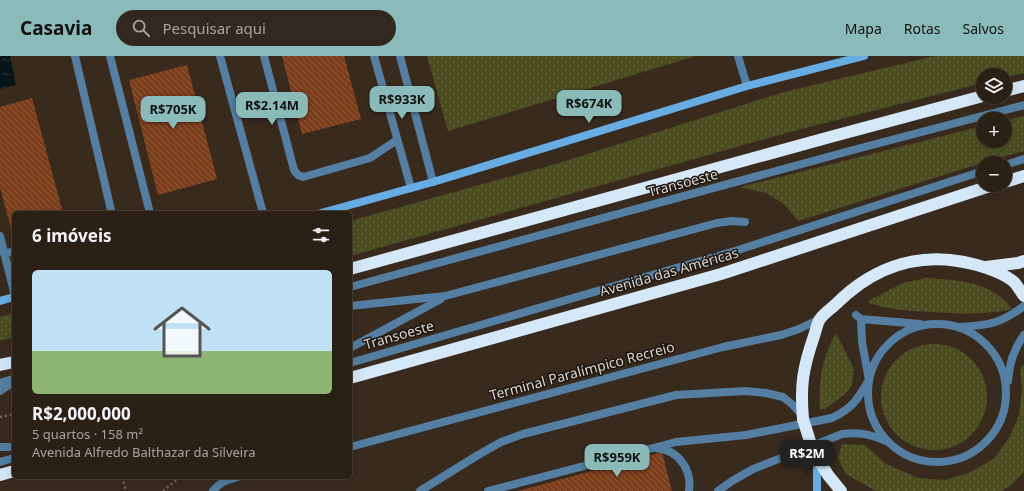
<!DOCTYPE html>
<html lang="pt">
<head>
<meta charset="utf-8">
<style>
  :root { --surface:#2b2016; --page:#33281f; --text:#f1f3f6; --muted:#a6a3a1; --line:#473e35; --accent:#8bbbb9 }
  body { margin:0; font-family:"Noto Sans",sans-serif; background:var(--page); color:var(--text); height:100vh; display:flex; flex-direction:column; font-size:15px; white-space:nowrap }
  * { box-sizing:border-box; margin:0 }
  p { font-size:13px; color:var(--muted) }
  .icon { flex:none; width:22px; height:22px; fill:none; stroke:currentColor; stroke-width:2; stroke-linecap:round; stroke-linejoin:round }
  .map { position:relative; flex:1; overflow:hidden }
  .panel { position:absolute; left:12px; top:155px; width:340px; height:268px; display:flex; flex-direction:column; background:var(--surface); border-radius:6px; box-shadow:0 4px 16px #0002,0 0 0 1px var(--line) }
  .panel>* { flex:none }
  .fabs { position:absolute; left:976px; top:12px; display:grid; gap:8px }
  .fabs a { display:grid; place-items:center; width:36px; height:36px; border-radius:50%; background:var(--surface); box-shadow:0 4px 16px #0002,0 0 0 1px var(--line); font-size:20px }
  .price { position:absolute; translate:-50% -34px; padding:0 9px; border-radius:8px; background:var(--accent); color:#111; font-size:13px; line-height:26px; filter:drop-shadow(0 1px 2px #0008) }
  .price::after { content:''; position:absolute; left:50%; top:24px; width:12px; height:9px; margin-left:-6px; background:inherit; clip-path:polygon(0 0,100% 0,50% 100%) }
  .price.selected { background:#222; color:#fff }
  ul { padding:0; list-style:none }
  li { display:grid; align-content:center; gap:8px; height:212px; padding:0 20px }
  li span { display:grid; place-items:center; height:124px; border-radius:6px; color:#555 }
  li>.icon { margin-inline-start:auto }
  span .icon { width:72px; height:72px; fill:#fffc; stroke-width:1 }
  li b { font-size:17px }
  h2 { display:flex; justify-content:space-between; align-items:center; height:48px; padding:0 20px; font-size:17px }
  header { display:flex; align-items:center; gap:24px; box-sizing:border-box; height:56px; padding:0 20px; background:var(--accent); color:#111 }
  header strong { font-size:19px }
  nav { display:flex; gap:22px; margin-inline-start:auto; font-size:14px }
  .search { width:280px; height:36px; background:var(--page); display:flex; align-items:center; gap:10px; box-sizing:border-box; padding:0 14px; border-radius:22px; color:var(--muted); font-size:15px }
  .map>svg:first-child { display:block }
  .grass { fill:url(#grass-dots) }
  .water { fill:url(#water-ripples) }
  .building { fill:url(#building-back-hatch) }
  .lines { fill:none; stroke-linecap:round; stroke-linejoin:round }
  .path { stroke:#766a5f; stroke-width:2.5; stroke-dasharray:2 3; stroke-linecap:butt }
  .lane { stroke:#547fa2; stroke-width:8 }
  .street { stroke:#547fa2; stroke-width:8 }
  .secondary { stroke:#67ade4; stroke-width:8 }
  .highway { stroke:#d4e8f9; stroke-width:12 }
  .highway-bridge { stroke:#d4e8f9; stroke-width:12 }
  .labels { text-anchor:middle; stroke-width:3; stroke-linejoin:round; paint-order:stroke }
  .street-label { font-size:14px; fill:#ded5cd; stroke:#1b150f }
</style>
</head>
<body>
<header>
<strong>Casavia</strong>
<div class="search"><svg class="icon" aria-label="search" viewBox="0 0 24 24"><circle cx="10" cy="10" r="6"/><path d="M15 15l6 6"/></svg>Pesquisar aqui</div>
<nav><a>Mapa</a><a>Rotas</a><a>Salvos</a></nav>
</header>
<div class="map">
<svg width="1024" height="435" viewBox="0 0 1024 435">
  <defs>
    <pattern id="grass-dots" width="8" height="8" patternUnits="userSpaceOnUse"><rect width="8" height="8" fill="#4b4d21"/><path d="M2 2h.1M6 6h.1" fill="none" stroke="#646640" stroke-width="1.8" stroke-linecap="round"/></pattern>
    <pattern id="water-ripples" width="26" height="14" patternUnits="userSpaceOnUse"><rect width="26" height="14" fill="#081518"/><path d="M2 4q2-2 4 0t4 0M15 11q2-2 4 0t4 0" fill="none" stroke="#2c3638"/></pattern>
    <pattern id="building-back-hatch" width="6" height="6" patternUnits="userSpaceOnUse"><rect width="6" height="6" fill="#7d3e1c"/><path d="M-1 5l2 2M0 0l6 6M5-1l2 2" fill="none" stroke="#8f593c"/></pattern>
  </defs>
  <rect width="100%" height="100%" fill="#392a1e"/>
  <!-- grass -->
  <path class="grass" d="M 427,0 L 696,0 L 448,75 Z
    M 935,0 L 1024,0 L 1024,17 L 1005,21 L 1005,19 L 983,19 L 983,27 L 797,74 L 350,200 L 350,165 L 559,107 L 784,36 Z
    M 1024,60 L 1024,95 L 969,111 L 798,165 L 784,148 L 766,137 L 740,131 L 983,70 L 983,85 L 1005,85 L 1005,65 Z
    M 926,222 C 957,224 992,225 1012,253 C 986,259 959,258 932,256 C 910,255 890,254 869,247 L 870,244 L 903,227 Z
    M 14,257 L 14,281 L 0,285 L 0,261 Z
    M 836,277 L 854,313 L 852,329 L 845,338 L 825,353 L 820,354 C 818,326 822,301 836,277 Z
    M881 341a53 53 0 1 1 106 0a53 53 0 1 1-106 0Z
    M 1024,308 L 1024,416 L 1011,429 L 1001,435 L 876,435 L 846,418 L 838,402 L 842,388 L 865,389 L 886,408 L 918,422 L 945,424 L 969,417 L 995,402 L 1010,380 L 1019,359 L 1022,332 L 1020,314 Z"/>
  <!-- water -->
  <path class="water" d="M 0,0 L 10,0 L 16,29 L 0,33 Z"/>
  <!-- building -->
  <path class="building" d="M 282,0 L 344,0 L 361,63 L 302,78 Z
    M 187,9 L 217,123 L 158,139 L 129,24 Z
    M 32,42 L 63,157 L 14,157 L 14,172 L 11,173 L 0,131 L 0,51 Z
    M 662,396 L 672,435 L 518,435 Z"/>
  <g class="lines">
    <!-- path -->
    <path class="path" d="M 0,361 L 14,358
      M 122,421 L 126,435
      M 163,435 L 180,421"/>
    <!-- lane -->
    <path class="lane" d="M 738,0 L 747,30
      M 1005,109 L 1024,103
      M 350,231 L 853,94 L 1024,49
      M 350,250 L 445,240 L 717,167 L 732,165 L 745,166
      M 856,259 L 861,263 L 920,268
      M868 337a69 69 0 1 1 138 0a69 69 0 1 1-138 0Z
      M 960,271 C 989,269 1000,268 1024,250
      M 350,292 L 441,243
      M 350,307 L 735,195 L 983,115
      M 1008,325 C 1010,306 1013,295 1024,279
      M 0,327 L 13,323
      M 0,335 L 14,326
      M 0,391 L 14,391
      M 350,391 L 723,291 L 781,279 L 799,273 L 820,263
      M 656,392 C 679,394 692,414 689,435
      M 0,406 L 14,402
      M 213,435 C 220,426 227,424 238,421
      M 420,435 L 478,399 L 501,386 L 523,378 L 676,339 L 745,335 L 766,337 L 783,341 L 793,349 L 803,360
      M 488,435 L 676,386 L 746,379 L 832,362 C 853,352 857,344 869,324 L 862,286 L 861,263
      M 718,435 L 732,425 L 753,413 L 842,378 C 861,376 869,378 886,385"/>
    <!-- street -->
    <path class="street" d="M 75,0 L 111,154 L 110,157
      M 110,0 L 150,157
      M 220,0 L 263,157
      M 264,0 L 294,114 L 298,119 L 303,121 L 370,102 L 397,84
      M 374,0 L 411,132
      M 400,0 L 433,126
      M 0,180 L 14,236
      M 4,198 L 14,195"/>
    <!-- secondary -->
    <path class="secondary" d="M 321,157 L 433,126 L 747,30 L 864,0
      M 0,245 L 14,241
      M 817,403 L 817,435"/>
    <!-- highway -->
    <path class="highway" d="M 1005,35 L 1024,30
      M 1005,126 L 1024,120
      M 986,211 L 1018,207 L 1024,205
      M 350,213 L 830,81 L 983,40
      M 0,309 L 14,306
      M 350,322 L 721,218 L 993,129
      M 803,363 C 800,329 803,312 814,280 C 816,275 817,267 820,263 C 824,257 831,253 836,248 C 875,209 923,194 977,209 C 988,212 1007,219 1015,227 C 1018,231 1021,236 1024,240
      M 813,395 L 828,419 L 841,435
      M 0,419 L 14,415"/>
    <!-- highway-bridge -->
    <path class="highway-bridge" d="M 803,363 L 813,395"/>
  </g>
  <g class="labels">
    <!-- street labels -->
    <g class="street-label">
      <text transform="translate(683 127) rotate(-15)" y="5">Transoeste</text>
      <text transform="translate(669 216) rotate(-16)" y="5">Avenida das Américas</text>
      <text transform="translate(399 279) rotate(-16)" y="5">Transoeste</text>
      <text transform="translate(582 315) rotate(-15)" y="5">Terminal Paralímpico Recreio</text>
    </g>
  </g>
</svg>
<div class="fabs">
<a><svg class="icon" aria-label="layers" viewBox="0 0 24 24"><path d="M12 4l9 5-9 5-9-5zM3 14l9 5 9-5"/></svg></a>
<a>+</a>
<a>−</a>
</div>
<b class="price" style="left:402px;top:64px">R$933K</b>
<b class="price" style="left:589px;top:68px">R$674K</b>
<b class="price" style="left:272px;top:70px">R$2.14M</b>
<b class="price" style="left:173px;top:74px">R$705K</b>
<b class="price selected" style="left:807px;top:418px">R$2M</b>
<b class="price" style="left:617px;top:422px">R$959K</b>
<section class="panel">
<h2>6 imóveis<svg class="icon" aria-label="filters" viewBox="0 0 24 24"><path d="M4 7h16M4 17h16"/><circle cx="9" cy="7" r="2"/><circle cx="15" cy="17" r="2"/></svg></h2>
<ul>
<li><span style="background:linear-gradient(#bfe0f5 65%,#8fb573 0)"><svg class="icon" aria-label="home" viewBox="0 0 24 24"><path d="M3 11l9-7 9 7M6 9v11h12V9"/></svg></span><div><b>R$2,000,000</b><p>5 quartos · 158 m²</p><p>Avenida Alfredo Balthazar da Silveira</p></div></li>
</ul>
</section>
</div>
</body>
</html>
